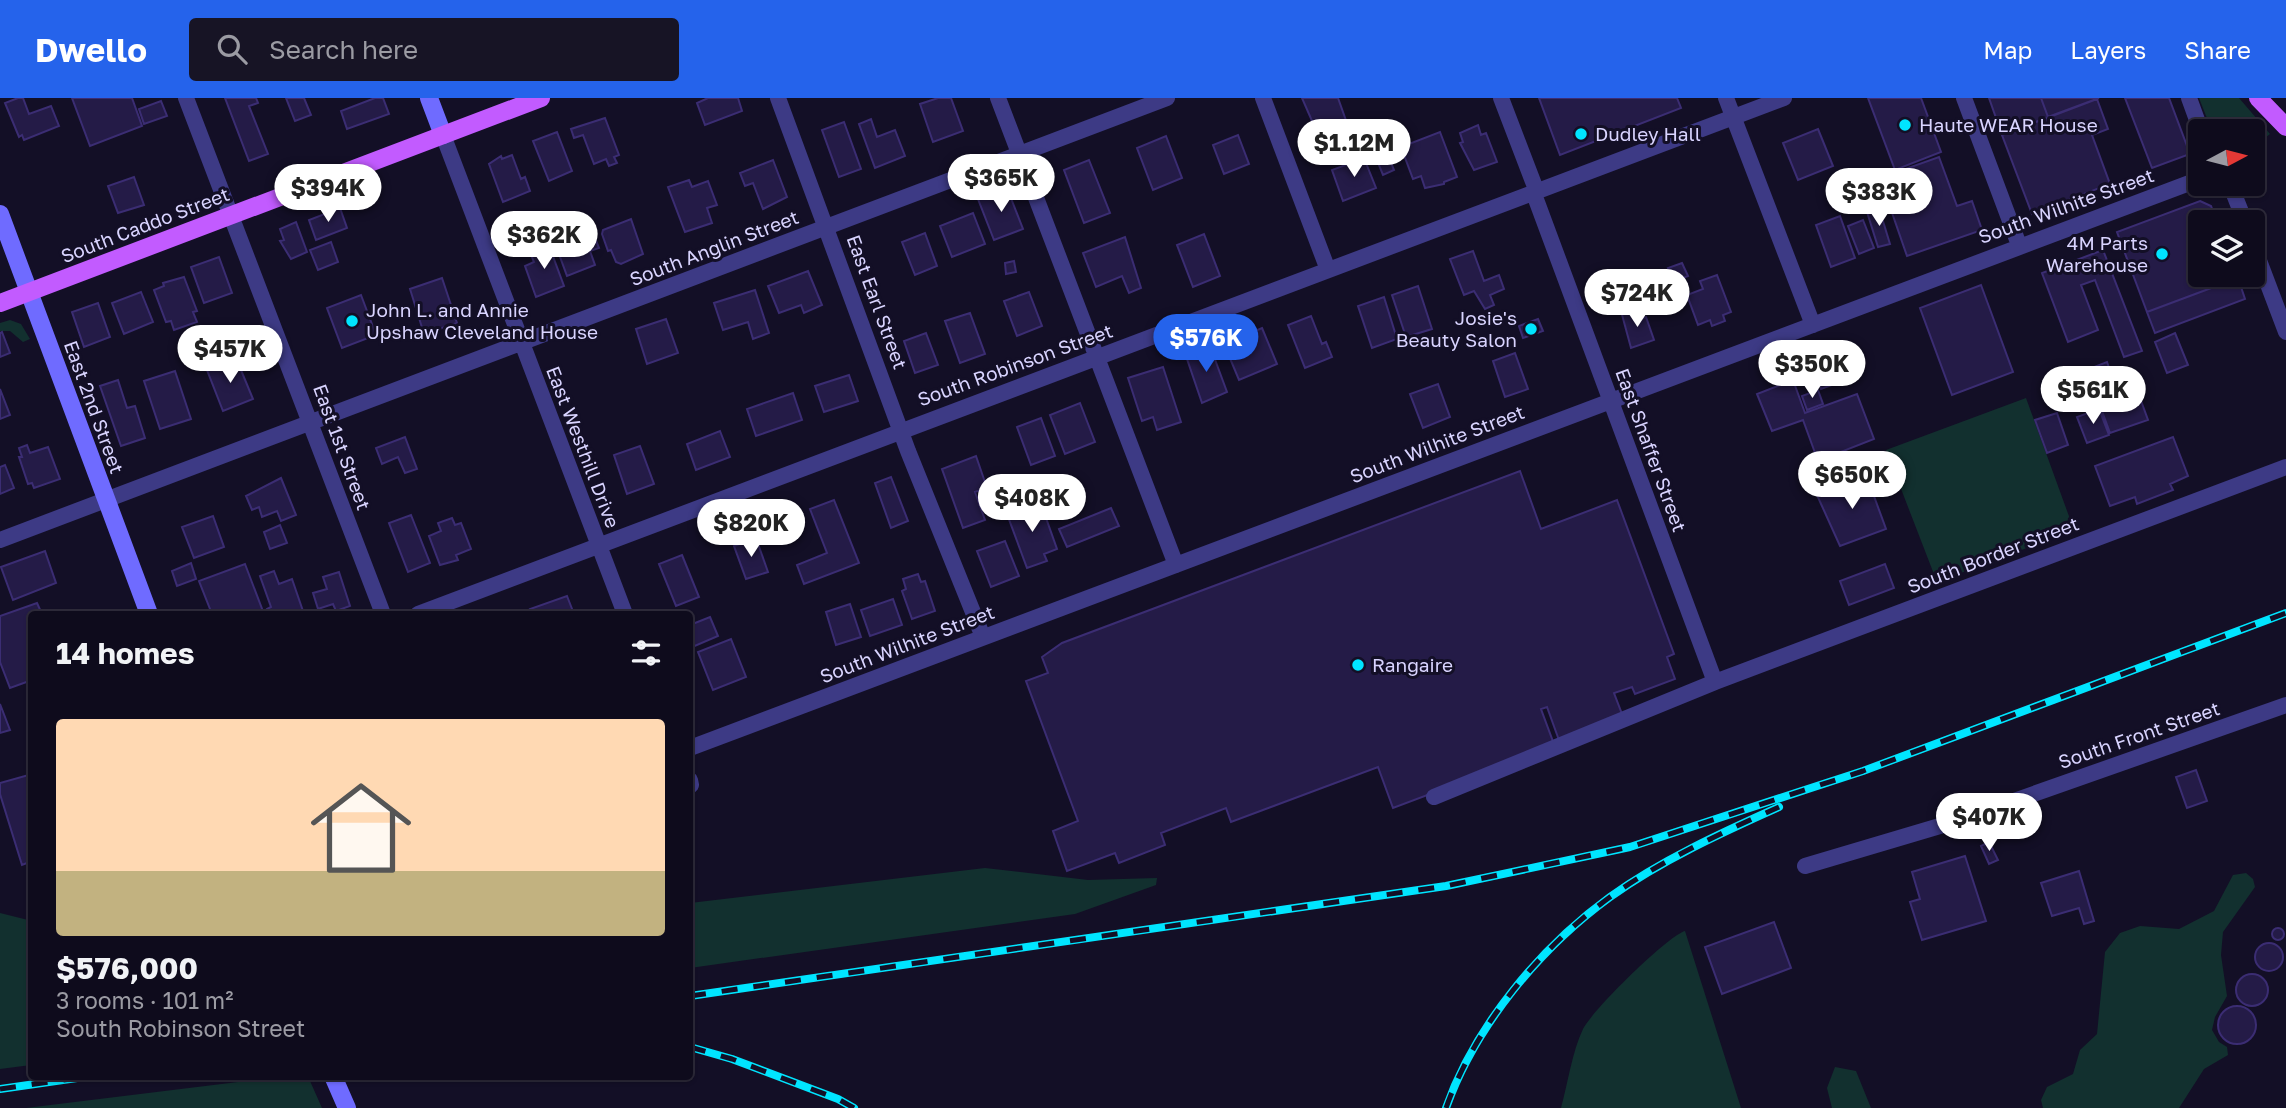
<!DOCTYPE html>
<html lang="en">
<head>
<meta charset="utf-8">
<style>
  :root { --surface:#0e0b1c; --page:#171425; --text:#f1f3f6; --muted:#9b9ba3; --line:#2e2b3b; --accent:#2563eb }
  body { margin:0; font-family:"Golos Text",sans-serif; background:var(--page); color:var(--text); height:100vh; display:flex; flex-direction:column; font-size:26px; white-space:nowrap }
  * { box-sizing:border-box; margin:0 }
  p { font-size:23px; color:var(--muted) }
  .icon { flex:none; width:38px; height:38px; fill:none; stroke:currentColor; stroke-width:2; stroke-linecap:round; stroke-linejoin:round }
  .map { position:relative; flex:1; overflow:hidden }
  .details { position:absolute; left:28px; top:513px; width:665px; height:469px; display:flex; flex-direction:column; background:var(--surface); border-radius:7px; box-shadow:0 2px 5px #0004,0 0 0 2px var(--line) }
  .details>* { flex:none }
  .needle { width:46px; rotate:83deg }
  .controls { position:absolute; left:2188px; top:21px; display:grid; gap:14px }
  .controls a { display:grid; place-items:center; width:77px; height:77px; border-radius:7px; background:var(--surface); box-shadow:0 2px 5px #0004,0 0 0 2px var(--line); font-size:35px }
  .price { position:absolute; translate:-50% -60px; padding:0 16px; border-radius:24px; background:#fff; color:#222; font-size:23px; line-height:46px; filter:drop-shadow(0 2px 4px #0008) }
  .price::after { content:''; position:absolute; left:50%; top:42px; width:21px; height:16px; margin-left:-10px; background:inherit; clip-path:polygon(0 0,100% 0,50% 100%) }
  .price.active { background:var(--accent); color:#fff }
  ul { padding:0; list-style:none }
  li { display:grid; align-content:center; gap:14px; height:371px; padding:0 28px }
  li+li { border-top:2px solid var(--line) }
  li span { display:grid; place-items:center; height:217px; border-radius:7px; color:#555 }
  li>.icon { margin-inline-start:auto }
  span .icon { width:126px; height:126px; fill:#fffc; stroke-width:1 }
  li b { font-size:30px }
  h2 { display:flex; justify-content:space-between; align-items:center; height:84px; padding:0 28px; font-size:30px }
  header { display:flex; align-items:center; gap:42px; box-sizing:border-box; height:98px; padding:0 35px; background:var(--accent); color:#fff }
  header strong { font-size:33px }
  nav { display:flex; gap:38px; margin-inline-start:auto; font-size:24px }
  .search { width:490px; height:63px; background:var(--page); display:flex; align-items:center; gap:18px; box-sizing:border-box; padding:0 24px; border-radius:7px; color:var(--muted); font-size:26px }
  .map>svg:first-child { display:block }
  .green { fill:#12302f }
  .building { fill:#241b47; stroke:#3b2d73; stroke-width:2 }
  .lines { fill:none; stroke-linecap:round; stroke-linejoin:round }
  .street { stroke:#3d3a85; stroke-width:16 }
  .secondary { stroke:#6f6bff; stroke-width:18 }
  .primary { stroke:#c25bff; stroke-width:18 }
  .rail-casing { stroke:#00e5ff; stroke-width:8 }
  .rail { stroke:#130f26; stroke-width:5; stroke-dasharray:16; stroke-linecap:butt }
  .poi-dot { fill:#00e5ff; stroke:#130f26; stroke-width:2.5 }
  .labels { text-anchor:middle; stroke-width:6; stroke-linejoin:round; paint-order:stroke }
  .poi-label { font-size:19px; fill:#d9d4ff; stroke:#130f26; text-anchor:start }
  .street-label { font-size:19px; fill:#d9d4ff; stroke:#130f26 }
</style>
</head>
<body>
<header>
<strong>Dwello</strong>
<div class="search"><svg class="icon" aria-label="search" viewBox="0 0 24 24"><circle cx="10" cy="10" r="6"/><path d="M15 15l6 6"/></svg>Search here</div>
<nav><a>Map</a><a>Layers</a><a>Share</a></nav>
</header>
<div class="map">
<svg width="2286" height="1010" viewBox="0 0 2286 1010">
  <rect width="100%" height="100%" fill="#130f26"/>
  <!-- green -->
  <path class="green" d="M 2199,0 L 2239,0 L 2270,36 L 2252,50 L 2252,33 L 2212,33 Z
    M 10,222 L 21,226 L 30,241 L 23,244 L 10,233 L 0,233 L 0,225 Z
    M 2026,300 L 2074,432 L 1937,484 L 1886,352 Z
    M 985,770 L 1088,782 L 1157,780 L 1156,787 L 1075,816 L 690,870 L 690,805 Z
    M 2246,775 L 2253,781 L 2255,789 L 2223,834 L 2221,857 L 2227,898 L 2215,919 L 2212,932 L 2219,944 L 2227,949 L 2228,957 L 2204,971 L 2179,1010 L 2043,1010 L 2041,1002 L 2047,989 L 2073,976 L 2080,952 L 2097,936 L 2105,854 L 2120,835 L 2140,828 L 2179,831 L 2214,813 L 2233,777 Z
    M 0,815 L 32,823 L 31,967 L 0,971 Z
    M 1685,833 L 1741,1010 L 1561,1010 C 1568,985 1572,954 1583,931 C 1592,913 1666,839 1685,833 Z
    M 1835,969 L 1856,973 L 1871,1010 L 1832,1010 L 1827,990 Z
    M 310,983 L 322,1010 L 26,1010 L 238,984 Z"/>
  <!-- building -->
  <path class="building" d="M 18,0 L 23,0 L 29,16 L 51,8 L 59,28 L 24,42 L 22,37 L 19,39 L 5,5 Z
    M 72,0 L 132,0 L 142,28 L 90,48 Z
    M 225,0 L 256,0 L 258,5 L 249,8 L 268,56 L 249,63 Z
    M 286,0 L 304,0 L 311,17 L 295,23 Z
    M 375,0 L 383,0 L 389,16 L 347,31 L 341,13 Z
    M 708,0 L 738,0 L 742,13 L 705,27 L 697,5 Z
    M 938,0 L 951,0 L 963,33 L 933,44 L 920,6 Z
    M 1302,0 L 1338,0 L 1349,31 L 1321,41 L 1326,56 L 1312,61 L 1305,44 L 1319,39 Z
    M 1539,0 L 1677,0 L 1681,10 L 1560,57 Z
    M 1868,0 L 1921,0 L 1941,54 L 1895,72 Z
    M 1989,0 L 2041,0 L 2048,19 L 2002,37 Z
    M 2041,0 L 2099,0 L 2048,19 Z
    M 2125,0 L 2169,0 L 2190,56 L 2152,70 Z
    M 2097,1 L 2108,31 L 2092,37 L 2110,86 L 2032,116 L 2002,37 Z
    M 161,3 L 167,18 L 144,26 L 139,11 Z
    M 605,20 L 619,57 L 614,59 L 617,65 L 609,68 L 606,61 L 594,66 L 583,37 L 574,40 L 571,31 Z
    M 871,21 L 877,39 L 895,32 L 905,58 L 875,70 L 859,26 Z
    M 844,24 L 861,71 L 839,79 L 822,32 Z
    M 1478,27 L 1481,37 L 1486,35 L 1497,64 L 1474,72 L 1460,45 L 1463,44 L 1460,35 Z
    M 1818,31 L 1833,68 L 1798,82 L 1783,45 Z
    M 557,34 L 572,73 L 549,83 L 533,43 Z
    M 1440,34 L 1457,79 L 1444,84 L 1444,86 L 1425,90 L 1421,78 L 1413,81 L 1401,49 Z
    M 1238,37 L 1249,66 L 1224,76 L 1213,47 Z
    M 1166,38 L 1182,80 L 1153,92 L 1137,50 Z
    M 1385,50 L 1394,72 L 1383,77 L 1374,55 Z
    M 512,57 L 521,81 L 525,79 L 530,93 L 503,104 L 489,66 L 501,58 L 502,61 Z
    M 1939,59 L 1957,108 L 1972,103 L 1982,132 L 1907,158 L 1880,80 Z
    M 1364,60 L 1376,90 L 1343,103 L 1332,72 Z
    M 773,62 L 787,99 L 763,111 L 753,85 L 745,88 L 740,75 Z
    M 1089,62 L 1110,115 L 1084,125 L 1064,72 Z
    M 134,79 L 144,107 L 118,115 L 108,88 Z
    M 689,82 L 692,89 L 708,83 L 717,107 L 707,110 L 712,125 L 685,134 L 668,89 Z
    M 1007,90 L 1023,131 L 994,142 L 978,101 Z
    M 2200,103 L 2211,108 L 2217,124 L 2200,124 L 2200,177 L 2236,177 L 2238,180 L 2147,214 L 2117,134 Z
    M 340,110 L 347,130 L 316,142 L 309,122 Z
    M 1879,110 L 1890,146 L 1878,149 L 1867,114 Z
    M 973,115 L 985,146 L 952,159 L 940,128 Z
    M 1840,118 L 1855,160 L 1831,169 L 1816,127 Z
    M 631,121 L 643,156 L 621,166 L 616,164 L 611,152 L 608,153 L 602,136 L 603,132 Z
    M 1863,122 L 1874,150 L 1859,156 L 1848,128 Z
    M 588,123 L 599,150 L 590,153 L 595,167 L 567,178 L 552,137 Z
    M 296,124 L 307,154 L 291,161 L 280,143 L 284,142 L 280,131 Z
    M 925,135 L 937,168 L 915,177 L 902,144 Z
    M 1204,136 L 1220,178 L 1193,189 L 1177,147 Z
    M 1125,139 L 1141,190 L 1129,195 L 1122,178 L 1096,189 L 1083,155 Z
    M 331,144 L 338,164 L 318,172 L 310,152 Z
    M 548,145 L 564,188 L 536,199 L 525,168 L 534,164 L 529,152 Z
    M 2103,152 L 2142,253 L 2124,259 L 2095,182 L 2081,187 L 2098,232 L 2068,244 L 2042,175 Z
    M 1473,153 L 1484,183 L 1499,177 L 1504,191 L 1490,197 L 1494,207 L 1485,211 L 1474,193 L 1464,197 L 1450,161 Z
    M 219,159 L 232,195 L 204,205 L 191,169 Z
    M 1014,163 L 1016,174 L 1006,176 L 1005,165 Z
    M 1682,165 L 1688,178 L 1674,184 L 1668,170 Z
    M 808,173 L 822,207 L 804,215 L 801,207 L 779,215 L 768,188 Z
    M 1717,177 L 1731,214 L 1723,217 L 1725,223 L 1712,228 L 1710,222 L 1698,227 L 1687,197 L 1703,191 L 1700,183 Z
    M 1667,178 L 1673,196 L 1647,205 L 1641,187 Z
    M 184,179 L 197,213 L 193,214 L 197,224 L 174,232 L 171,223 L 166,224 L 154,192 L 164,188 L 163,185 Z
    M 442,180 L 457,225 L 424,236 L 410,191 Z
    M 2238,180 L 2245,201 L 2155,235 L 2147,214 Z
    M 1981,187 L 2013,274 L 1952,297 L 1920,210 Z
    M 1418,188 L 1432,231 L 1406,239 L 1392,197 Z
    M 755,192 L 769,235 L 753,241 L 748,224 L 723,232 L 714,205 Z
    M 141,194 L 153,224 L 124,236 L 112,205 Z
    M 1029,194 L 1042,228 L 1017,238 L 1004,203 Z
    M 361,197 L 376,237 L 342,250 L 327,210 Z
    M 1384,199 L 1397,241 L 1372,250 L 1358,208 Z
    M 98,205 L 110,239 L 84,249 L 72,214 Z
    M 1632,209 L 1636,222 L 1646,219 L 1654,242 L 1631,250 L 1621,213 Z
    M 970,215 L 985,256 L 960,265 L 945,223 Z
    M 1311,218 L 1322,246 L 1326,244 L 1332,259 L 1305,270 L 1288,227 Z
    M 666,221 L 678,255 L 647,266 L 636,231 Z
    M 1538,221 L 1543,233 L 1523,240 L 1519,228 Z
    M 1262,230 L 1277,266 L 1239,282 L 1224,246 Z
    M 2,234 L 10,255 L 0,259 L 0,235 Z
    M 926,235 L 938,267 L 915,275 L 904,243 Z
    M 2175,235 L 2188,267 L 2167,275 L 2155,244 Z
    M 1210,248 L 1227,294 L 1202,305 L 1186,258 Z
    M 1515,255 L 1528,291 L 1505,299 L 1493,263 Z
    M 236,260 L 253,301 L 223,313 L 207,272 Z
    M 1844,261 L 1851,280 L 1821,291 L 1814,270 Z
    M 2107,264 L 2113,281 L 2082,293 L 2076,276 Z
    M 1163,269 L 1181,324 L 1157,332 L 1153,319 L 1142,323 L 1128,280 Z
    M 175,273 L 191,321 L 160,331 L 144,283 Z
    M 849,277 L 858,303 L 824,314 L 815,288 Z
    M 118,282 L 127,310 L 135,308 L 145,340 L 121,348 L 100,288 Z
    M 1793,282 L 1805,315 L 1857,296 L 1874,341 L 1818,363 L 1803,322 L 1772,333 L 1757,296 Z
    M 1438,286 L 1450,319 L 1423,330 L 1410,296 Z
    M 0,291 L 10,317 L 0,321 Z
    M 1818,292 L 1823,306 L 1807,312 L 1802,298 Z
    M 793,295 L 802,322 L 756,338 L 747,311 Z
    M 2140,300 L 2148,322 L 2110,335 L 2102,313 Z
    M 1080,305 L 1095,344 L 1065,356 L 1050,317 Z
    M 2099,311 L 2109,337 L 2087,345 L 2077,319 Z
    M 2057,315 L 2068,347 L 2047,355 L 2035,322 Z
    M 1041,320 L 1055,358 L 1031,367 L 1017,329 Z
    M 720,333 L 730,359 L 696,372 L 687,346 Z
    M 405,339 L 417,371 L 405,375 L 398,359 L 382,366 L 376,350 Z
    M 2173,339 L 2188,378 L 2170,386 L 2173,392 L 2137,406 L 2135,399 L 2110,408 L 2095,368 Z
    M 27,347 L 30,355 L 48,349 L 60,381 L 34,390 L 32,385 L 28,386 L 19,359 L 22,359 L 19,350 Z
    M 640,348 L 654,386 L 627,396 L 614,357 Z
    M 976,358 L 987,390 L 975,394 L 985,422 L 963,430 L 942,371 Z
    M 5,367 L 14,390 L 0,396 L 0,369 Z
    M 1520,373 L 1541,431 L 1617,402 L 1674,556 L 1667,559 L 1675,581 L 1635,596 L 1632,589 L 1614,595 L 1622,616 L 1560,645 L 1547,609 L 1541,611 L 1555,649 L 1393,710 L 1378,669 L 1231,724 L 1226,710 L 1161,735 L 1165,747 L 1119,765 L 1115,755 L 1067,773 L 1053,733 L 1078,723 L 1026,583 L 1048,575 L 1042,559 L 1062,545 Z
    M 891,379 L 908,423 L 891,430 L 875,385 Z
    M 1867,379 L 1886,431 L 1840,448 L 1817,397 Z
    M 281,380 L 296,417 L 281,423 L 277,413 L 262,419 L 259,409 L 252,412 L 246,398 Z
    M 834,402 L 859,465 L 804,486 L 797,467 L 827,455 L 810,411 Z
    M 1040,403 L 1057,451 L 1044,456 L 1047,463 L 1027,470 L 1007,416 Z
    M 1111,410 L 1119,428 L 1067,449 L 1059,431 Z
    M 411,417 L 430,465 L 408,474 L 389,425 Z
    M 213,418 L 224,449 L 194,460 L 182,429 Z
    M 452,420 L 455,427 L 461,425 L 471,451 L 456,457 L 458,462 L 440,467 L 429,438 L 441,433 L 438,425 Z
    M 280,427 L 287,445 L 270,451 L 264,434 Z
    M 756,440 L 768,474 L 746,481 L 734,448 Z
    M 1005,443 L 1019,478 L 991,489 L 977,453 Z
    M 45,453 L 56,485 L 13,502 L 1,469 Z
    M 682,457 L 699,499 L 676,508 L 659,466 Z
    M 191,465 L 196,481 L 177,488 L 172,473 Z
    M 245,466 L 264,516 L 212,516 L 199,483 Z
    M 1885,466 L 1894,490 L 1849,507 L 1840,483 Z
    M 274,473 L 279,486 L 292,481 L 304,516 L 269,516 L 267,511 L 271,509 L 260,478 Z
    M 339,474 L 350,508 L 336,513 L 333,506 L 318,511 L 313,495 L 327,491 L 323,479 Z
    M 918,476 L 921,484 L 925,483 L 935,513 L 912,521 L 902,493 L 906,491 L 903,481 Z
    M 567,498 L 574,516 L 532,516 L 530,511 Z
    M 893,501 L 902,527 L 870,538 L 861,512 Z
    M 37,505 L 42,516 L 32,516 L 32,582 L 10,590 L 0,564 L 0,518 Z
    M 850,506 L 861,539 L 836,547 L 826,514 Z
    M 710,519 L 718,538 L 690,550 L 690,527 Z
    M 731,541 L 746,579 L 713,592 L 698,554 Z
    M 0,606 L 10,632 L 0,635 Z
    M 2196,672 L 2207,703 L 2187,710 L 2176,679 Z
    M 32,676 L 32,763 L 22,767 L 0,696 L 0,685 Z
    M 1989,744 L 1998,762 L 1989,766 L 1981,748 Z
    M 1965,758 L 1986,823 L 1922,842 L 1910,804 L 1920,801 L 1912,774 Z
    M 2079,773 L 2094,823 L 2084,826 L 2079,810 L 2052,818 L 2041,785 Z
    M 1774,824 L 1791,870 L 1722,896 L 1705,849 Z
    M2272 836a6 6 0 1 1 12 0a6 6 0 1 1-12 0Z
    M2255 859a14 14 0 1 1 28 0a14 14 0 1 1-28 0Z
    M2236 892a16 16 0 1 1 32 0a16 16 0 1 1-32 0Z
    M2218 927a19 19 0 1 1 38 0a19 19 0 1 1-38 0Z"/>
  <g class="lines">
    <!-- street -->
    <path class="street" d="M 186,0 L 383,516
      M 778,0 L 908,353 L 983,539
      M 998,0 L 1176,467
      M 1263,0 L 1328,172
      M 1501,0 L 1537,94
      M 1726,0 L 1813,227
      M 1964,0 L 2019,147
      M 2189,0 L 2201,33
      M 443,37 L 625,516
      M 2230,86 L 2245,124
      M 1534,96 L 1715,584
      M 2252,144 L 2286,234
      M 0,442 L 1167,0
      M 418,516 L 1784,0
      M 690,650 L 2200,81
      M 690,682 L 691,687
      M 1434,699 L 1715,584 L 2286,369
      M 1805,768 L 1960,722 L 2286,607"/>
    <!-- secondary -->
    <path class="secondary" d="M 429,0 L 443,37
      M 0,116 L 149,516
      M 333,978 L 347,1010"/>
    <!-- primary -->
    <path class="primary" d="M 2258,0 L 2286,29
      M 0,205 L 541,0"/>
    <defs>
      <path id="rail" d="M 690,898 L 1446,788 L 1630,749 L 1863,673 L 2286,515
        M 690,949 L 732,961 L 838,1001 L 854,1010
        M 0,991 L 91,978
        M 1446,1010 C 1475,928 1540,850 1610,799 C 1660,763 1723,734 1779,709"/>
    </defs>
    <!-- rail casing -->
    <use href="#rail" class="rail-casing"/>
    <!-- rail -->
    <use href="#rail" class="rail"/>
  </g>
  <!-- markers -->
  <g class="poi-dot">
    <circle cx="1905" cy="27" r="7"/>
    <circle cx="1581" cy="36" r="7"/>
    <circle cx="2162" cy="156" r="7"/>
    <circle cx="352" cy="223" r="7"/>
    <circle cx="1531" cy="231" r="7"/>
    <circle cx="1358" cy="567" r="7"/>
  </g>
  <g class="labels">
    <!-- poi labels -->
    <g class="poi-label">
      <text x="1919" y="34">Haute WEAR House</text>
      <text x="1595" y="43">Dudley Hall</text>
      <text x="2148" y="152" text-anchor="end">4M Parts<tspan x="2148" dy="22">Warehouse</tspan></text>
      <text x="366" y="219">John L. and Annie<tspan x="366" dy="22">Upshaw Cleveland House</tspan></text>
      <text x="1517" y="227" text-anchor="end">Josie's<tspan x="1517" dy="22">Beauty Salon</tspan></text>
      <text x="1372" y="574">Rangaire</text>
    </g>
    <!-- street labels -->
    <g class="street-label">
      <text transform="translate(2066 108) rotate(-20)" y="7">South Wilhite Street</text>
      <text transform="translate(145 127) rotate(-21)" y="7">South Caddo Street</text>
      <text transform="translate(714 150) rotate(-21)" y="7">South Anglin Street</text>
      <text transform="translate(877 204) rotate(70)" y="7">East Earl Street</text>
      <text transform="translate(1015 267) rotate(-20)" y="7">South Robinson Street</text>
      <text transform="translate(94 309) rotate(70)" y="7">East 2nd Street</text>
      <text transform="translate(1437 346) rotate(-21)" y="7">South Wilhite Street</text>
      <text transform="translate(342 349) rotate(70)" y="7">East 1st Street</text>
      <text transform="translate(583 349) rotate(69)" y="7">East Westhill Drive</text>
      <text transform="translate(1651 352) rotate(70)" y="7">East Shaffer Street</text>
      <text transform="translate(1993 457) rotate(-21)" y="7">South Border Street</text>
      <text transform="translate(907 546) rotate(-21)" y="7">South Wilhite Street</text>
      <text transform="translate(2139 637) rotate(-19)" y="7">South Front Street</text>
    </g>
  </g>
</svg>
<div class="controls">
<a><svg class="needle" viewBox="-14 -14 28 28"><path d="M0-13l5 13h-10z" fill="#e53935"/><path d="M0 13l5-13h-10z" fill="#9b9ba3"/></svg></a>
<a><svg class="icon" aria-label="layers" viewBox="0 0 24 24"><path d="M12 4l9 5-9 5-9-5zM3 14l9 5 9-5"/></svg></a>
</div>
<b class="price" style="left:1354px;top:81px">$1.12M</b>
<b class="price" style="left:1001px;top:116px">$365K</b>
<b class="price" style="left:328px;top:126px">$394K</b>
<b class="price" style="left:1879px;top:130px">$383K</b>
<b class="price" style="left:544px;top:173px">$362K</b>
<b class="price" style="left:1637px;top:231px">$724K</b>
<b class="price active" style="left:1206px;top:276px">$576K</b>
<b class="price" style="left:230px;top:287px">$457K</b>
<b class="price" style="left:1812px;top:302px">$350K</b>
<b class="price" style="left:2093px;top:328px">$561K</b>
<b class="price" style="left:1852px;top:413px">$650K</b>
<b class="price" style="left:1032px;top:436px">$408K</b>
<b class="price" style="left:751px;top:461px">$820K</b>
<b class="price" style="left:1989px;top:755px">$407K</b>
<section class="details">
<h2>14 homes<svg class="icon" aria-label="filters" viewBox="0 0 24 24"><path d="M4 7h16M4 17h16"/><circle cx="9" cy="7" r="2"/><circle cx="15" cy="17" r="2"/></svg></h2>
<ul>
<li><span style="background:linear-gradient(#ffd9b3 70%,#c2b280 0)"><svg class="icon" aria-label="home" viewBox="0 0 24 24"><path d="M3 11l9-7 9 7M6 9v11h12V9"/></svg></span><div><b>$576,000</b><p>3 rooms · 101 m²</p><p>South Robinson Street</p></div></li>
</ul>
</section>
</div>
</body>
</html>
